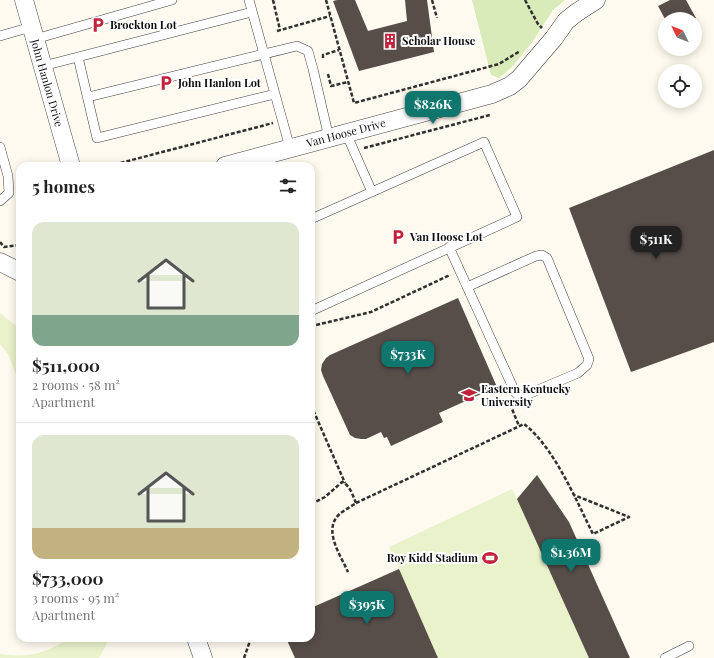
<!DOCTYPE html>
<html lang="en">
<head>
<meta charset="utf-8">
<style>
  :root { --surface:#fff; --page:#f2f2f2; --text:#222; --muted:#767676; --line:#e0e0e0; --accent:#0f766e }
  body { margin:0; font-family:"Playfair Display",serif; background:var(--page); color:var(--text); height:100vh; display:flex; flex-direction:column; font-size:15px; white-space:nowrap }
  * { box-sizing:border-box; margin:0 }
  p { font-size:13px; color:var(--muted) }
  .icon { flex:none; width:22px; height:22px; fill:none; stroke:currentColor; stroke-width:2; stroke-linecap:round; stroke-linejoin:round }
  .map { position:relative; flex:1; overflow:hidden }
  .panel { position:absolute; left:16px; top:162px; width:299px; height:480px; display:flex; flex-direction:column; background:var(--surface); border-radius:12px; box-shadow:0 2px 10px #0003 }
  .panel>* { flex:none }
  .needle { width:26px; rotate:313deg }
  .buttons { position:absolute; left:658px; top:12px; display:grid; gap:8px }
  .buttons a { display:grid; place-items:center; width:44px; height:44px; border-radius:50%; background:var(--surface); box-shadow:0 2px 10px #0003; font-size:20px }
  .price { position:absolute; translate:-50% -34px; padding:0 9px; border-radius:8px; background:var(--accent); color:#fff; font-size:13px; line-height:26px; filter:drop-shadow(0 1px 2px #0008) }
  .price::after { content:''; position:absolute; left:50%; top:24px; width:12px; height:9px; margin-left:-6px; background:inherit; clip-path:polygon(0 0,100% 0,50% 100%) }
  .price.on { background:#222; color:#fff }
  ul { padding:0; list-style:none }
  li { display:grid; align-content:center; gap:8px; height:212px; padding:0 16px }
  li+li { border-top:1px solid var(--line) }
  li span { display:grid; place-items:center; height:124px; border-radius:12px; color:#555 }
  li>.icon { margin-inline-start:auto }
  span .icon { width:72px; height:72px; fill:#fffc; stroke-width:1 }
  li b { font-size:17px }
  h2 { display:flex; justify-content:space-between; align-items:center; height:48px; padding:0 16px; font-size:17px }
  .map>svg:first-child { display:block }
  .green { fill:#d8ebb8 }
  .pitch { fill:#e9f2ca }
  .building { fill:#574e4a }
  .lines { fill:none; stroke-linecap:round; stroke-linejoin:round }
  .service-casing { stroke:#414141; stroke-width:10 }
  .minor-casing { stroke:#414141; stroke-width:19 }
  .path { stroke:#303030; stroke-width:2.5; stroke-dasharray:4 2; stroke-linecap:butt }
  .service { stroke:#fff; stroke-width:9 }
  .minor { stroke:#fff; stroke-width:18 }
  .labels { text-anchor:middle; stroke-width:4; stroke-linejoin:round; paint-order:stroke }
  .poi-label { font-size:11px; font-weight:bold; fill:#0e0e0e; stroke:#fff; text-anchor:start }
  .street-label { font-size:11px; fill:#0e0e0e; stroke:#fff }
</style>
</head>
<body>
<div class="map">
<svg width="714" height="658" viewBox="0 0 714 658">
  <rect width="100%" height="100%" fill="#fffaef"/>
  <!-- green -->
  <path class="green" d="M 472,0 L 565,0 L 553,10 L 533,41 L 512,67 L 499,78 L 491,75 Z"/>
  <!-- pitch -->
  <path class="pitch" d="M 0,313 L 20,329 L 20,385 L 8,354 L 0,344 Z
    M 537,475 L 569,522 L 630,658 L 295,658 L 286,638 L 311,638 L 311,608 L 399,569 L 389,547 L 512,489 L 517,499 Z
    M 68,638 L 110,638 L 99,658 L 0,658 L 0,654 C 26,658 48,654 68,638 Z"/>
  <!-- building -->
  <path class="building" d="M 337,0 L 355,0 L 368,31 L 407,21 L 405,0 L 427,0 L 434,52 L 359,71 L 333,1 Z
    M 670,0 L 686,0 L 696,18 L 665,19 L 658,6 Z
    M 714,150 L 714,342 L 631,372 L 569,208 Z
    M 458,298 L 497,387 L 439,413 L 443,422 L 391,446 L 387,437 L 384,438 L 381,432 L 366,439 L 361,439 L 355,438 L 350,435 L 323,376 L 321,370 L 322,364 L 326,358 L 330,355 Z
    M 537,475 L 569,522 L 630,658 L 589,658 L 517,499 Z
    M 399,569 L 438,658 L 295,658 L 286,638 L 311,638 L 311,608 Z"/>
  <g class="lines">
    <defs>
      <path id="service" d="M 249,0 L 290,148
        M 0,36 L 31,27
        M 35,39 L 172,0
        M 78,57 L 97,138 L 275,94
        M 43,66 L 252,12
        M 88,97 L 297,46 L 308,51 L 313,69 L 329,138
        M 346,133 L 372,192
        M 0,147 L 8,176 L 9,193 L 0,201
        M 311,219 L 484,142 L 517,217 L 311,311
        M 449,247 L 515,392 L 519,396 L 526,395 L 578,373 L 587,365 L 589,359 L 547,258 L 542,255 L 536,256 L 467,287
        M 665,658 L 689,646"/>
      <path id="minor" d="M 24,0 L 71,166
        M 225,166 L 492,94 L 510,86 L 519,79 L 554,38 L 566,21 L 576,13 L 596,0
        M 0,262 L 20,272
        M 196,638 L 203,658"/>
    </defs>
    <!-- service casing -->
    <use href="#service" class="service-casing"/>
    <!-- minor casing -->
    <use href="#minor" class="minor-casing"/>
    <!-- path -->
    <path class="path" d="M 273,0 L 280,30
      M 326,0 L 354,103 L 499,64 L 520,51
      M 432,0 L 437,18
      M 525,0 L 538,24 L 542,28
      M 277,31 L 330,16
      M 323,58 L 323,55 L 339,50
      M 328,74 L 331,86 L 348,82
      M 364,148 L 490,115
      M 109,166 L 273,123
      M 0,242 L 4,247 L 20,245
      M 311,328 L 316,325 L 371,312 L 450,275
      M 510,404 L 519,426
      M 311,405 L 345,483
      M 356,503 L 524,424 C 554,447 576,500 593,534 L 629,517 L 574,495
      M 311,504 L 325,497 L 342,482 C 350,485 353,496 356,503 C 349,508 340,512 336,518 C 325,534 342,558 348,572
      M 244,658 L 251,638"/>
    <!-- service -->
    <use href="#service" class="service"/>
    <!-- minor -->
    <use href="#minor" class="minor"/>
  </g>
  <!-- icons -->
  <defs>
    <symbol id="parking-bare" viewBox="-9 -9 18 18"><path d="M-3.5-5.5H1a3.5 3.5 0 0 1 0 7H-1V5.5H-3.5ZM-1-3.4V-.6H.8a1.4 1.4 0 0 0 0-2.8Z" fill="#c2223c" stroke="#fff" stroke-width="2.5" paint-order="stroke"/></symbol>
    <symbol id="building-bare" viewBox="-9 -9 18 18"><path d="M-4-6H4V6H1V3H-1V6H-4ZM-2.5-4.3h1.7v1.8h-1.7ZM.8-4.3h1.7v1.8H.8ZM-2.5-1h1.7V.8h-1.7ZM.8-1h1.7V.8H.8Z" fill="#c2223c" stroke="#fff" stroke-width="2.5" paint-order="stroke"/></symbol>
    <symbol id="university-bare" viewBox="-9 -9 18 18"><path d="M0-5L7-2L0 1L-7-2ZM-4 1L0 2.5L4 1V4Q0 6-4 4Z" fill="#c2223c" stroke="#fff" stroke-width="2.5" paint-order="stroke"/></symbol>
    <symbol id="stadium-bare" viewBox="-9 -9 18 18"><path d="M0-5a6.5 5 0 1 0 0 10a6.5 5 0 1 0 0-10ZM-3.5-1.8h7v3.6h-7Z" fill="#c2223c" stroke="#fff" stroke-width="2.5" paint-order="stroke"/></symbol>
  </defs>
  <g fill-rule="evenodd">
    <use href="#parking-bare" x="87" y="14" width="22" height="22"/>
    <use href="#building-bare" x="379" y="30" width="22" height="22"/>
    <use href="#parking-bare" x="155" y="72" width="22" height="22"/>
    <use href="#parking-bare" x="387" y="226" width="22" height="22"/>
    <use href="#university-bare" x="458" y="384" width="22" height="22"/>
    <use href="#stadium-bare" x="479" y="547" width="22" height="22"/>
  </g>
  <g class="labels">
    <!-- poi labels -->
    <g class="poi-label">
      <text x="110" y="29">Brockton Lot</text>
      <text x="402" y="45">Scholar House</text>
      <text x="178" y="87">John Hanlon Lot</text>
      <text x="410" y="241">Van Hoose Lot</text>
      <text x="481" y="393">Eastern Kentucky<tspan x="481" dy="13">University</tspan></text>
      <text x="478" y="562" text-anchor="end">Roy Kidd Stadium</text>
    </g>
    <!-- street labels -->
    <g class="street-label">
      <text transform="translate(47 83) rotate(74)" y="4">John Hanlon Drive</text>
      <text transform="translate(346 133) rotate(-15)" y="4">Van Hoose Drive</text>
    </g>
  </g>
</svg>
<div class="buttons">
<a><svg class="needle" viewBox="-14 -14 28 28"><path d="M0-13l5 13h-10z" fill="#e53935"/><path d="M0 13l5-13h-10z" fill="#767676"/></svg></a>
<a><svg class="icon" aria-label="locate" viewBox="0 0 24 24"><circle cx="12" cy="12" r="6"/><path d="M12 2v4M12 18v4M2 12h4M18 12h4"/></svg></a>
</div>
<b class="price" style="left:433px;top:125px">$826K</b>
<b class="price on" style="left:656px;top:260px">$511K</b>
<b class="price" style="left:408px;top:375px">$733K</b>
<b class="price" style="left:571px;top:573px">$1.36M</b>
<b class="price" style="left:367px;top:625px">$395K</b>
<section class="panel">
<h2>5 homes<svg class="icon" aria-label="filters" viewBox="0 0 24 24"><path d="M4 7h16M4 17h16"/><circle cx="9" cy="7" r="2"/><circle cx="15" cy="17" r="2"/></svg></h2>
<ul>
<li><span style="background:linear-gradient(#dfe7d0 75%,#7fa58c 0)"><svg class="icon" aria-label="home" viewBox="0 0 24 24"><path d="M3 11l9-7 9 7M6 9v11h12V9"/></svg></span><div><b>$511,000</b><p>2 rooms · 58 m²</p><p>Apartment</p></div></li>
<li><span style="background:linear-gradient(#dfe7d0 75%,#c2b280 0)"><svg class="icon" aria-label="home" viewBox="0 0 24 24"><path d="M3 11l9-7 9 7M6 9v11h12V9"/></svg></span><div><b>$733,000</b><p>3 rooms · 95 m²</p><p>Apartment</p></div></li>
</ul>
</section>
</div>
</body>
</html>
